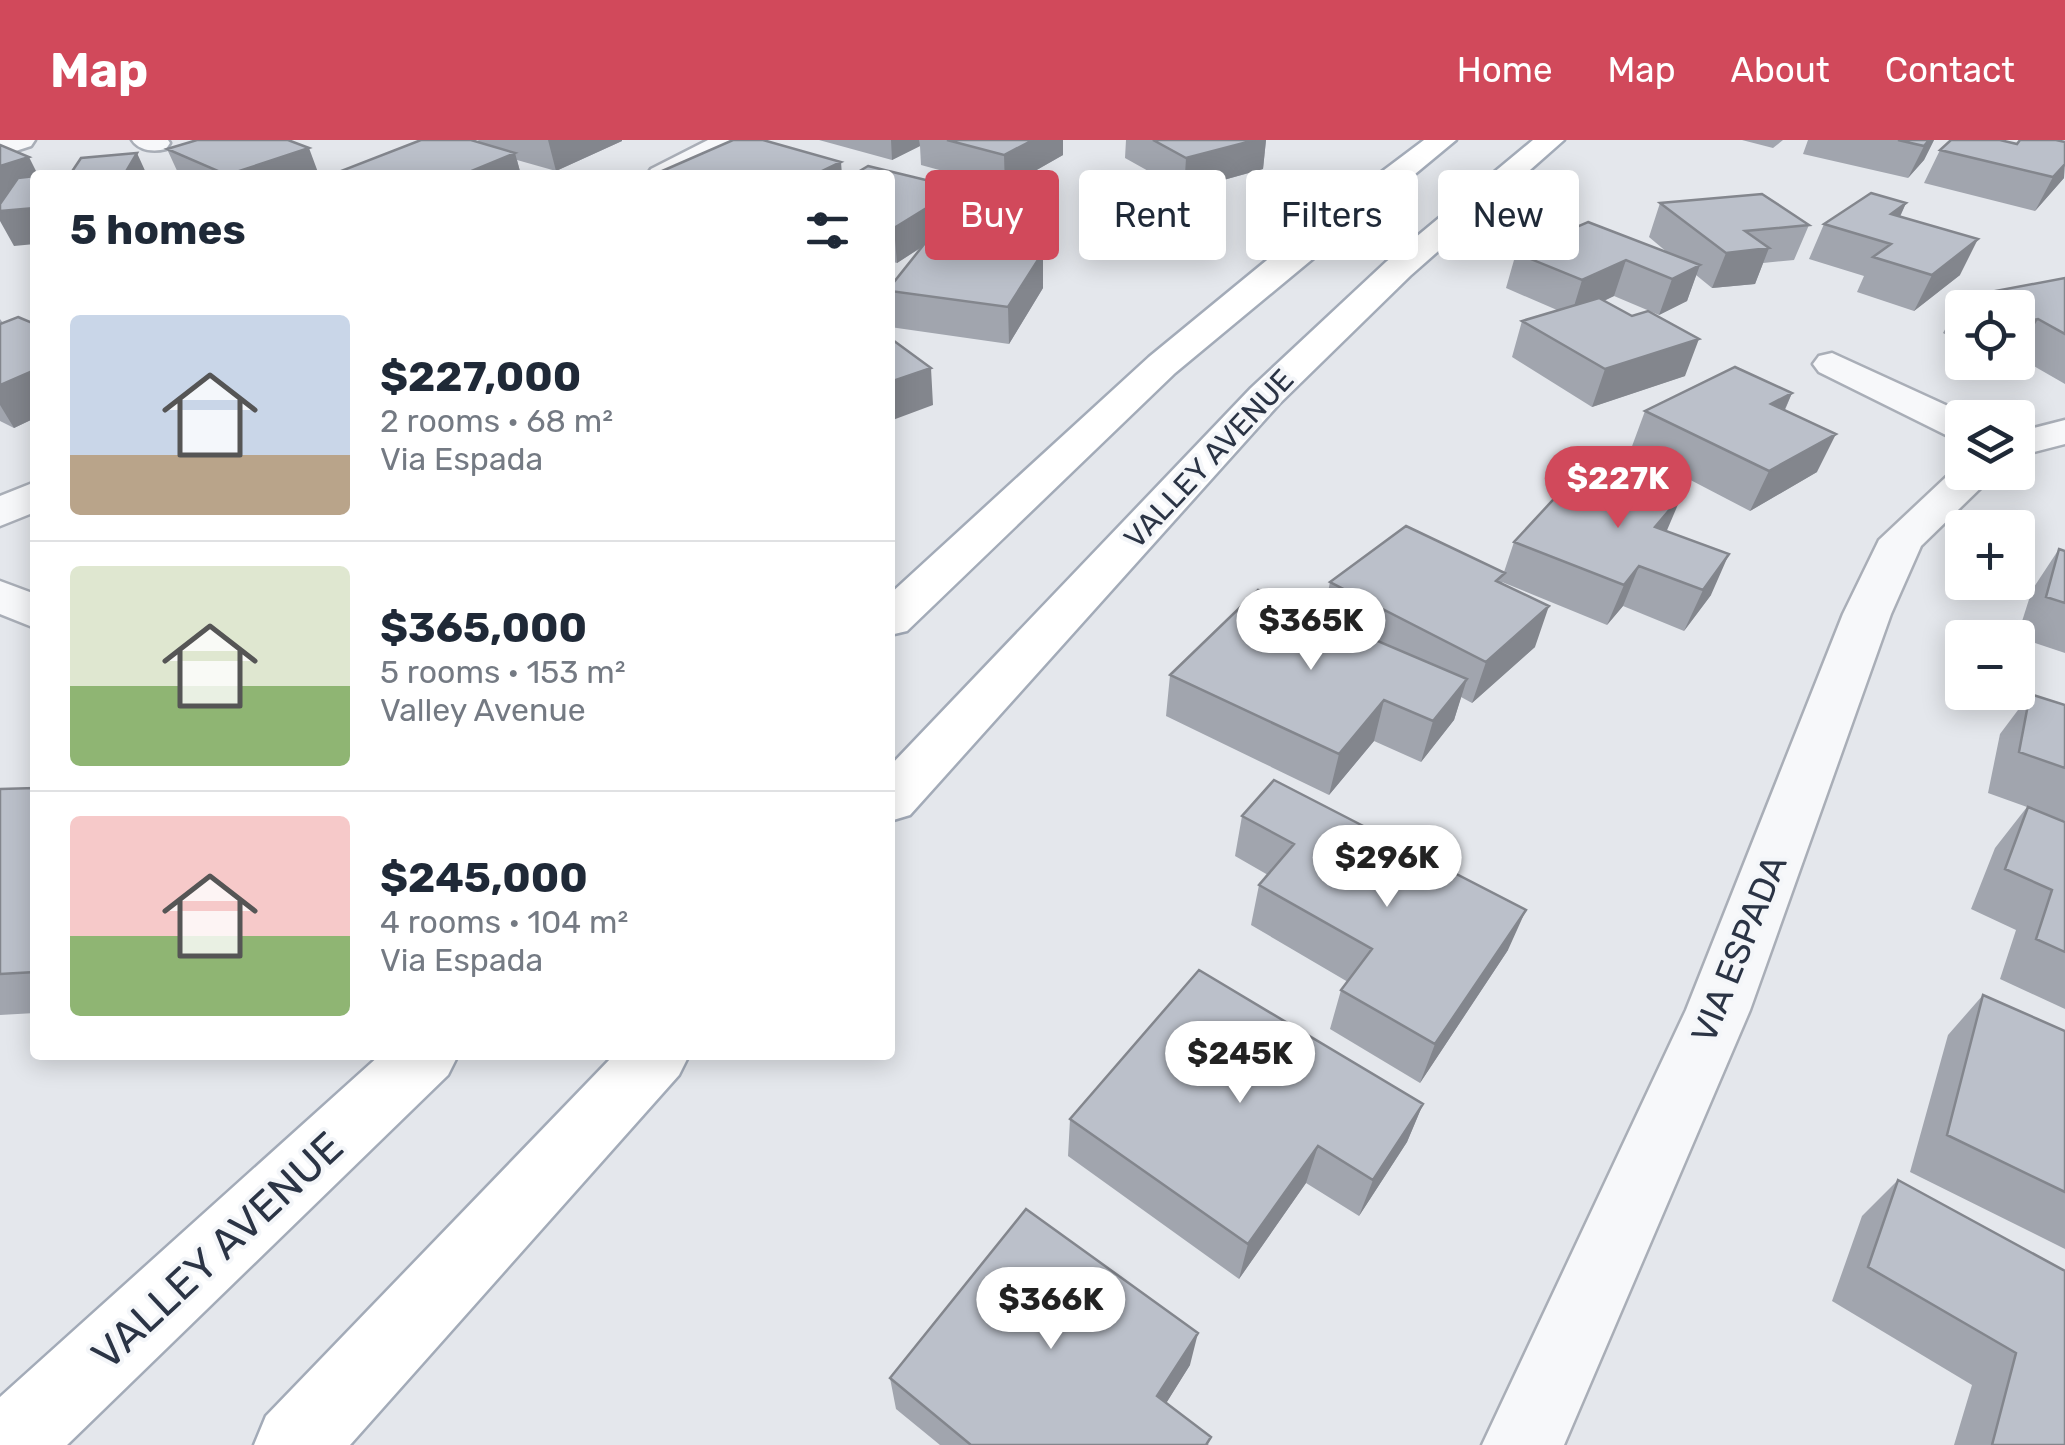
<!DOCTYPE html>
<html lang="en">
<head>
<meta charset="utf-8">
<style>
  :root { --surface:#fff; --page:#f2f2f3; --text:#1f2937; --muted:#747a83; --line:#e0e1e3; --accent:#d1495b }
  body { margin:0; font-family:Rubik,sans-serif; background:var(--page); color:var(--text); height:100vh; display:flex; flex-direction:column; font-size:38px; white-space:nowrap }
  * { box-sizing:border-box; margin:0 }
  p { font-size:32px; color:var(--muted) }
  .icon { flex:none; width:55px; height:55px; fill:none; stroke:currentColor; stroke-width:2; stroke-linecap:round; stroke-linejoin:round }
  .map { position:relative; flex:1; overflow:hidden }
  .panel { position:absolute; left:30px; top:30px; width:865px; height:890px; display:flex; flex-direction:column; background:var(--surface); border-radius:10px; box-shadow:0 5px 25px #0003 }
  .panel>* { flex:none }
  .hud { position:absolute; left:925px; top:30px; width:950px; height:90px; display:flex; gap:20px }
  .buttons { position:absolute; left:1945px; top:150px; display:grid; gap:20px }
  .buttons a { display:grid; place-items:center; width:90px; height:90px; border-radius:10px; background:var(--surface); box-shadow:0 5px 25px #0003; font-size:50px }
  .price { position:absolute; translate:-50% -85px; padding:0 22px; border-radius:35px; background:#fff; color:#222; font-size:32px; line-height:65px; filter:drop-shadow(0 2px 5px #0008) }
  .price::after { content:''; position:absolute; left:50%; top:60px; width:30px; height:22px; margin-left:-15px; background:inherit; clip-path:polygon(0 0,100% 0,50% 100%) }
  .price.active { background:var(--accent); color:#fff }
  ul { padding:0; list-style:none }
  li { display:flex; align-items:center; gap:30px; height:250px; padding:0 40px }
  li+li { border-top:2px solid var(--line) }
  li span { display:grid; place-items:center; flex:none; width:280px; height:200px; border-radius:10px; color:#555 }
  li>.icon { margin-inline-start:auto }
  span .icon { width:120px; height:120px; fill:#fffc; stroke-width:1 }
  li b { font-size:42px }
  h2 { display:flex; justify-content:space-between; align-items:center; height:120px; padding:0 40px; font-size:42px }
  .pill { padding:0 35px; border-radius:10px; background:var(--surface); box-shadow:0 5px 25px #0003; font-size:35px; line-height:90px }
  .pill.active { background:var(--accent); color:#fff }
  header { display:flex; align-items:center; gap:60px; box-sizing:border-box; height:140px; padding:0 50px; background:var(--accent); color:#fff }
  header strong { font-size:48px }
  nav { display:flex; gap:55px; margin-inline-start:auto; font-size:35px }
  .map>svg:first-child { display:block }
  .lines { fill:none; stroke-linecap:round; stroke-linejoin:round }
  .minor-casing { stroke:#a9aeb7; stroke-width:5 }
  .major-casing { stroke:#a3abb8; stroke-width:5 }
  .minor { fill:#f7f8fa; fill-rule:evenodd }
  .major { fill:#fff; fill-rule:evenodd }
  .wall { fill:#a1a5ae }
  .shaded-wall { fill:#83868d }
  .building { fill:#bbc0ca; stroke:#83868d; stroke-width:2.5 }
  .labels { text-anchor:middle; stroke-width:8; stroke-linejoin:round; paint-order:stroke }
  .far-street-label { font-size:30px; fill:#2b3445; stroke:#f4f6f9 }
  .street-label { font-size:35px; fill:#2b3445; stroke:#f4f6f9 }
  .near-street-label { font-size:42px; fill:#2b3445; stroke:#f4f6f9 }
</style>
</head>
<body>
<header>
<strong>Map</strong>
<nav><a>Home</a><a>Map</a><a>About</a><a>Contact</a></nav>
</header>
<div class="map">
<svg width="2065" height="1305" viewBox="0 0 2065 1305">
  <rect width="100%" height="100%" fill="#e4e7ec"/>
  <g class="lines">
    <defs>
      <path id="minor" d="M 0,0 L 35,0 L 31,6 L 0,16 Z
        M 132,0 L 168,0 L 170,3 L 166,9 C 154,12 139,11 132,0 Z
        M 708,0 L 744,0 L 740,6 L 685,35 L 647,35 L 651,29 Z
        M 1832,213 L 1974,278 L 1962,278 L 1962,299 L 1948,296 L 1819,232 L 1813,224 L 1819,216 Z
        M 2065,280 L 2065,304 L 2018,316 L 2018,292 Z
        M 1961,323 L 1962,332 L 1997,332 L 1921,406 L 1891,474 L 1750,870 L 1564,1305 L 1482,1305 L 1686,870 L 1843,474 L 1879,400 Z
        M 35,342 L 35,372 L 0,386 L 0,356 Z
        M 0,441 L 35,454 L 35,488 L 0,474 Z"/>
      <path id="major" d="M 1424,0 L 1456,0 L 1175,233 L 907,491 L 890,495 L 890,454 L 1149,217 L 1295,97 Z
        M 1533,0 L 1564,0 L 1410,136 L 1279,264 L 910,675 L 890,681 L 890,626 L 1251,248 L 1386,122 Z
        M 380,915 L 458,915 L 448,935 L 67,1305 L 0,1305 L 0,1257 Z
        M 614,915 L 689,915 L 679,935 L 350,1305 L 254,1305 L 266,1276 Z"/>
    </defs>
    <!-- minor casing -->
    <use href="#minor" class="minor-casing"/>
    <!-- major casing -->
    <use href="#major" class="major-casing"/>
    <!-- minor -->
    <use href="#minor" class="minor"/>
    <!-- major -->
    <use href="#major" class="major"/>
  </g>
  <!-- wall -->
  <path class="wall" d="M 478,0 L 622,0 L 622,1 L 556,31 L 517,20 L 521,35 L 343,35 L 341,31 L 479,2 Z
    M 819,0 L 1063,0 L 1063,15 L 1005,48 L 921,25 L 920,6 L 892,20 Z
    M 1126,0 L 1266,0 L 1263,29 L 1184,51 L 1125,18 Z
    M 1742,0 L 1783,0 L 1773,8 Z
    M 1808,0 L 1934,0 L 1924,20 L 1908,38 L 1803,14 Z
    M 167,9 L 319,35 L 179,35 Z
    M 1940,10 L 2064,38 L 2035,71 L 1924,43 Z
    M 890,35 L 959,48 L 960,82 L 935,99 L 1043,148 L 1009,204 L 890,187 L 890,147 L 922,107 L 897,123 L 890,121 Z
    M 1660,63 L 1809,85 L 1794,120 L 1763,123 L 1755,144 L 1712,148 L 1696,135 L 1687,161 L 1659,175 L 1614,156 L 1604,161 L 1685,236 L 1592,267 L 1512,217 L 1522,181 L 1557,170 L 1506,148 L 1516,113 L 1668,113 L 1649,97 Z
    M 1906,63 L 1900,77 L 1960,135 L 1914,171 L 1857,152 L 1864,136 L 1809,119 L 1824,84 Z
    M 2065,138 L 2065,244 L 2018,217 L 2018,168 L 1962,168 L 1962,204 L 1943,193 L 1963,157 Z
    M 0,179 L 3,183 L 35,184 L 35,278 L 14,288 L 0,281 Z
    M 1792,253 L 1785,270 L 1817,332 L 1750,371 L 1631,309 L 1645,271 Z
    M 1667,391 L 1711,455 L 1684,491 L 1623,466 L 1607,485 L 1502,442 L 1535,507 L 1472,563 L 1461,557 L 1454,580 L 1421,622 L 1374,601 L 1329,655 L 1166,576 L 1170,535 L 1323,478 L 1330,442 L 1504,432 L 1514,402 Z
    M 2059,409 L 2065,411 L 2065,513 L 2017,497 L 2032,450 Z
    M 2030,554 L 2065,565 L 2065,681 L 2035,670 L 2065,682 L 2065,869 L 2000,839 L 2016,790 L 1971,769 L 1995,708 L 2027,667 L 1988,653 L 2000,594 Z
    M 35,648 L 35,873 L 0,875 L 0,649 Z
    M 1242,676 L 1508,810 L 1420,943 L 1330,889 L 1341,850 L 1348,842 L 1251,785 L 1259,745 L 1268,735 L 1235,716 Z
    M 1983,855 L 2065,891 L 2065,1109 L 1910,1032 L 1948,895 Z
    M 1423,964 L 1407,1002 L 1359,1076 L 1306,1043 L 1239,1139 L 1068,1016 L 1070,979 Z
    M 1898,1040 L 2065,1131 L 2065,1305 L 1954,1305 L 1972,1245 L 1832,1161 L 1862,1076 Z
    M 1190,1225 L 1166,1263 L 1209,1305 L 940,1305 L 896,1269 L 890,1238 Z"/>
  <!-- shaded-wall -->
  <path class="shaded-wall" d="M 548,0 L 622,0 L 622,1 L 556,31 Z
    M 891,0 L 919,0 L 920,6 L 892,20 Z
    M 1033,0 L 1063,0 L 1063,15 L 1005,48 L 1004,15 Z
    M 1255,0 L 1266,0 L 1263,29 L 1184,51 L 1186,18 Z
    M 1929,0 L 1934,0 L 1924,20 L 1908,38 L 1924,6 Z
    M 309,8 L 319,35 L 228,35 Z
    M 137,13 L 147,35 L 124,35 Z
    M 515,13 L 521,35 L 462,35 Z
    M 29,17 L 38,35 L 35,35 L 35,54 L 0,65 L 0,26 Z
    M 841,22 L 842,35 L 814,35 Z
    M 2065,24 L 2064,38 L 2035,71 L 2053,37 Z
    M 959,48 L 960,82 L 897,123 L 894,88 Z
    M 1906,63 L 1890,98 L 1891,74 Z
    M 35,68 L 35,104 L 14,106 L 0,81 L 0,71 Z
    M 1978,99 L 1960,135 L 1914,171 L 1932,135 Z
    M 1769,108 L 1755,144 L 1712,148 L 1726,113 Z
    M 1043,112 L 1043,148 L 1009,204 L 1008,167 Z
    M 1626,120 L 1614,156 L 1571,176 L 1582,140 Z
    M 1700,125 L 1687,161 L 1659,175 L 1672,139 Z
    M 2038,179 L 2018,214 L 2018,183 Z
    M 1699,199 L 1685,236 L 1592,267 L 1605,229 Z
    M 931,228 L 933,265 L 890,281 L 890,242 Z
    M 35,230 L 35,278 L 14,288 L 0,265 L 0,245 Z
    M 1792,253 L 1775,291 L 1771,264 Z
    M 1836,294 L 1817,332 L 1750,371 L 1769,331 Z
    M 1682,355 L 1665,395 L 1639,426 L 1623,466 L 1607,485 L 1624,445 L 1655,387 Z
    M 1729,414 L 1711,455 L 1684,491 L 1703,450 Z
    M 1549,466 L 1535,507 L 1472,563 L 1486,522 Z
    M 1467,539 L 1454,580 L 1421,622 L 1433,581 Z
    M 1384,560 L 1374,601 L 1329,655 L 1339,614 Z
    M 1526,770 L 1508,810 L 1420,943 L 1435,904 Z
    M 1423,964 L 1407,1002 L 1359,1076 L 1373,1040 Z
    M 1318,1006 L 1306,1043 L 1239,1139 L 1248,1104 Z
    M 1198,1193 L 1190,1225 L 1152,1286 L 1157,1256 Z"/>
  <!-- building -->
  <path class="building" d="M 197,0 L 288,0 L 309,8 L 227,35 L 167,9 Z
    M 421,0 L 471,0 L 515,13 L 462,35 L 355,35 L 341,31 Z
    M 733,0 L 763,0 L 841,22 L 814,35 L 653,35 Z
    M 947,0 L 1033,0 L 1004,15 Z
    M 1153,0 L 1255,0 L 1186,18 Z
    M 1898,0 L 1929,0 L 1924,6 Z
    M 1951,0 L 2000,0 L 2017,4 L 2020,0 L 2056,0 L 2065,2 L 2065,24 L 2053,37 L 1940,10 Z
    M 0,5 L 29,17 L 0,26 Z
    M 137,13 L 124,35 L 48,35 L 71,33 L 81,18 Z
    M 868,26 L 959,48 L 894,88 L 890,87 L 890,35 L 853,35 Z
    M 35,36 L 35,68 L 0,71 L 0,64 L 18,38 Z
    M 1871,53 L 1906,63 L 1891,74 L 1978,99 L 1932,135 L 1873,117 L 1891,104 L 1824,84 Z
    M 1762,54 L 1809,85 L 1745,91 L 1769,108 L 1726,113 L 1660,63 Z
    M 1588,82 L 1700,125 L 1672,139 L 1626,120 L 1582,140 L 1516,113 Z
    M 929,98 L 1043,112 L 1008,167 L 890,151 L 890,147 Z
    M 2065,138 L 2065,194 L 2038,179 L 2018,183 L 2018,168 L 1982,168 L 1963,157 Z
    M 1599,158 L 1632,176 L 1648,171 L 1699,199 L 1605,229 L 1522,181 Z
    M 18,177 L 35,184 L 35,230 L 0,245 L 0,184 Z
    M 890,198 L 931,228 L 890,242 Z
    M 1735,227 L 1792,253 L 1771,264 L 1836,294 L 1769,331 L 1645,271 Z
    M 1588,322 L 1682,355 L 1655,387 L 1729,414 L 1703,450 L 1639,426 L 1624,445 L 1514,402 Z
    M 1406,386 L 1505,433 L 1496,441 L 1549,466 L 1486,522 L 1330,442 Z
    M 2059,409 L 2065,411 L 2065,463 L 2046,457 Z
    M 1258,450 L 1467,539 L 1433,581 L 1384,560 L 1339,614 L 1170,535 Z
    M 2030,554 L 2065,565 L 2065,628 L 2019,612 Z
    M 1274,640 L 1526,770 L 1435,904 L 1341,850 L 1372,809 L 1259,745 L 1294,704 L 1242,676 Z
    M 35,648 L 35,832 L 0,834 L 0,649 Z
    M 2028,667 L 2065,682 L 2065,812 L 2036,799 L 2052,750 L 2005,729 Z
    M 1199,830 L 1423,964 L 1373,1040 L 1318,1006 L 1248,1104 L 1070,979 Z
    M 1983,855 L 2065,891 L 2065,1052 L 1947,995 Z
    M 1898,1040 L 2065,1131 L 2065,1305 L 1992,1305 L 2016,1213 L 1868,1127 Z
    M 1026,1069 L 1198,1193 L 1157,1256 L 1211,1297 L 1206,1305 L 971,1305 L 890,1238 Z"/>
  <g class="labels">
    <!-- far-street labels -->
    <g class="far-street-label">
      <text transform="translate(1209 319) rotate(-47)" y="10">VALLEY AVENUE</text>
    </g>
    <!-- street labels -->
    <g class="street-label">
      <text transform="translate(1739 809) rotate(-68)" y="12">VIA ESPADA</text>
    </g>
    <!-- near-street labels -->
    <g class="near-street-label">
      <text transform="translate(217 1110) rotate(-43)" y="15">VALLEY AVENUE</text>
    </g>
  </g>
</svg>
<div class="buttons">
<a><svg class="icon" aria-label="locate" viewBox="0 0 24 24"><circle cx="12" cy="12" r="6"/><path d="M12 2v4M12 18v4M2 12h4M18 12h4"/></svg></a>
<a><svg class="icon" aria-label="layers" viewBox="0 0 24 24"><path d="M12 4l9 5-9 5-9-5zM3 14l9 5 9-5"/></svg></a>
<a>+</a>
<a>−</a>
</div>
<b class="price active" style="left:1618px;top:391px">$227K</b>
<b class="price" style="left:1311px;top:533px">$365K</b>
<b class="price" style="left:1387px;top:770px">$296K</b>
<b class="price" style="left:1240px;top:966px">$245K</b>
<b class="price" style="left:1051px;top:1212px">$366K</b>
<div class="hud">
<a class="pill active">Buy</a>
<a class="pill">Rent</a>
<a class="pill">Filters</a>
<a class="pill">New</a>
</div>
<section class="panel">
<h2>5 homes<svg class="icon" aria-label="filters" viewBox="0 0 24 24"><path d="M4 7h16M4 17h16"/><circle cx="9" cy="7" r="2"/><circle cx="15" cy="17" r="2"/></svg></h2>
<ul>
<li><span style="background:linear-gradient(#c9d6e8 70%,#b9a48a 0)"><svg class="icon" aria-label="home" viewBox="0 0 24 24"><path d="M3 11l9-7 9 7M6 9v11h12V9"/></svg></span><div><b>$227,000</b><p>2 rooms · 68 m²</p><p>Via Espada</p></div></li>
<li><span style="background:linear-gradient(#dfe7d0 60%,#8fb573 0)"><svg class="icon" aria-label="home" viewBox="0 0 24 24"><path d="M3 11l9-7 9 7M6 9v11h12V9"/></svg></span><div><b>$365,000</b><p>5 rooms · 153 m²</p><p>Valley Avenue</p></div></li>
<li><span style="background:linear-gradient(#f6c9c9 60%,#8fb573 0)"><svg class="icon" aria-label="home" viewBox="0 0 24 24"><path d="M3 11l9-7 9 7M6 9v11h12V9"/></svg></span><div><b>$245,000</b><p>4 rooms · 104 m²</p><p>Via Espada</p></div></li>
</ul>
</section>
</div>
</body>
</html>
